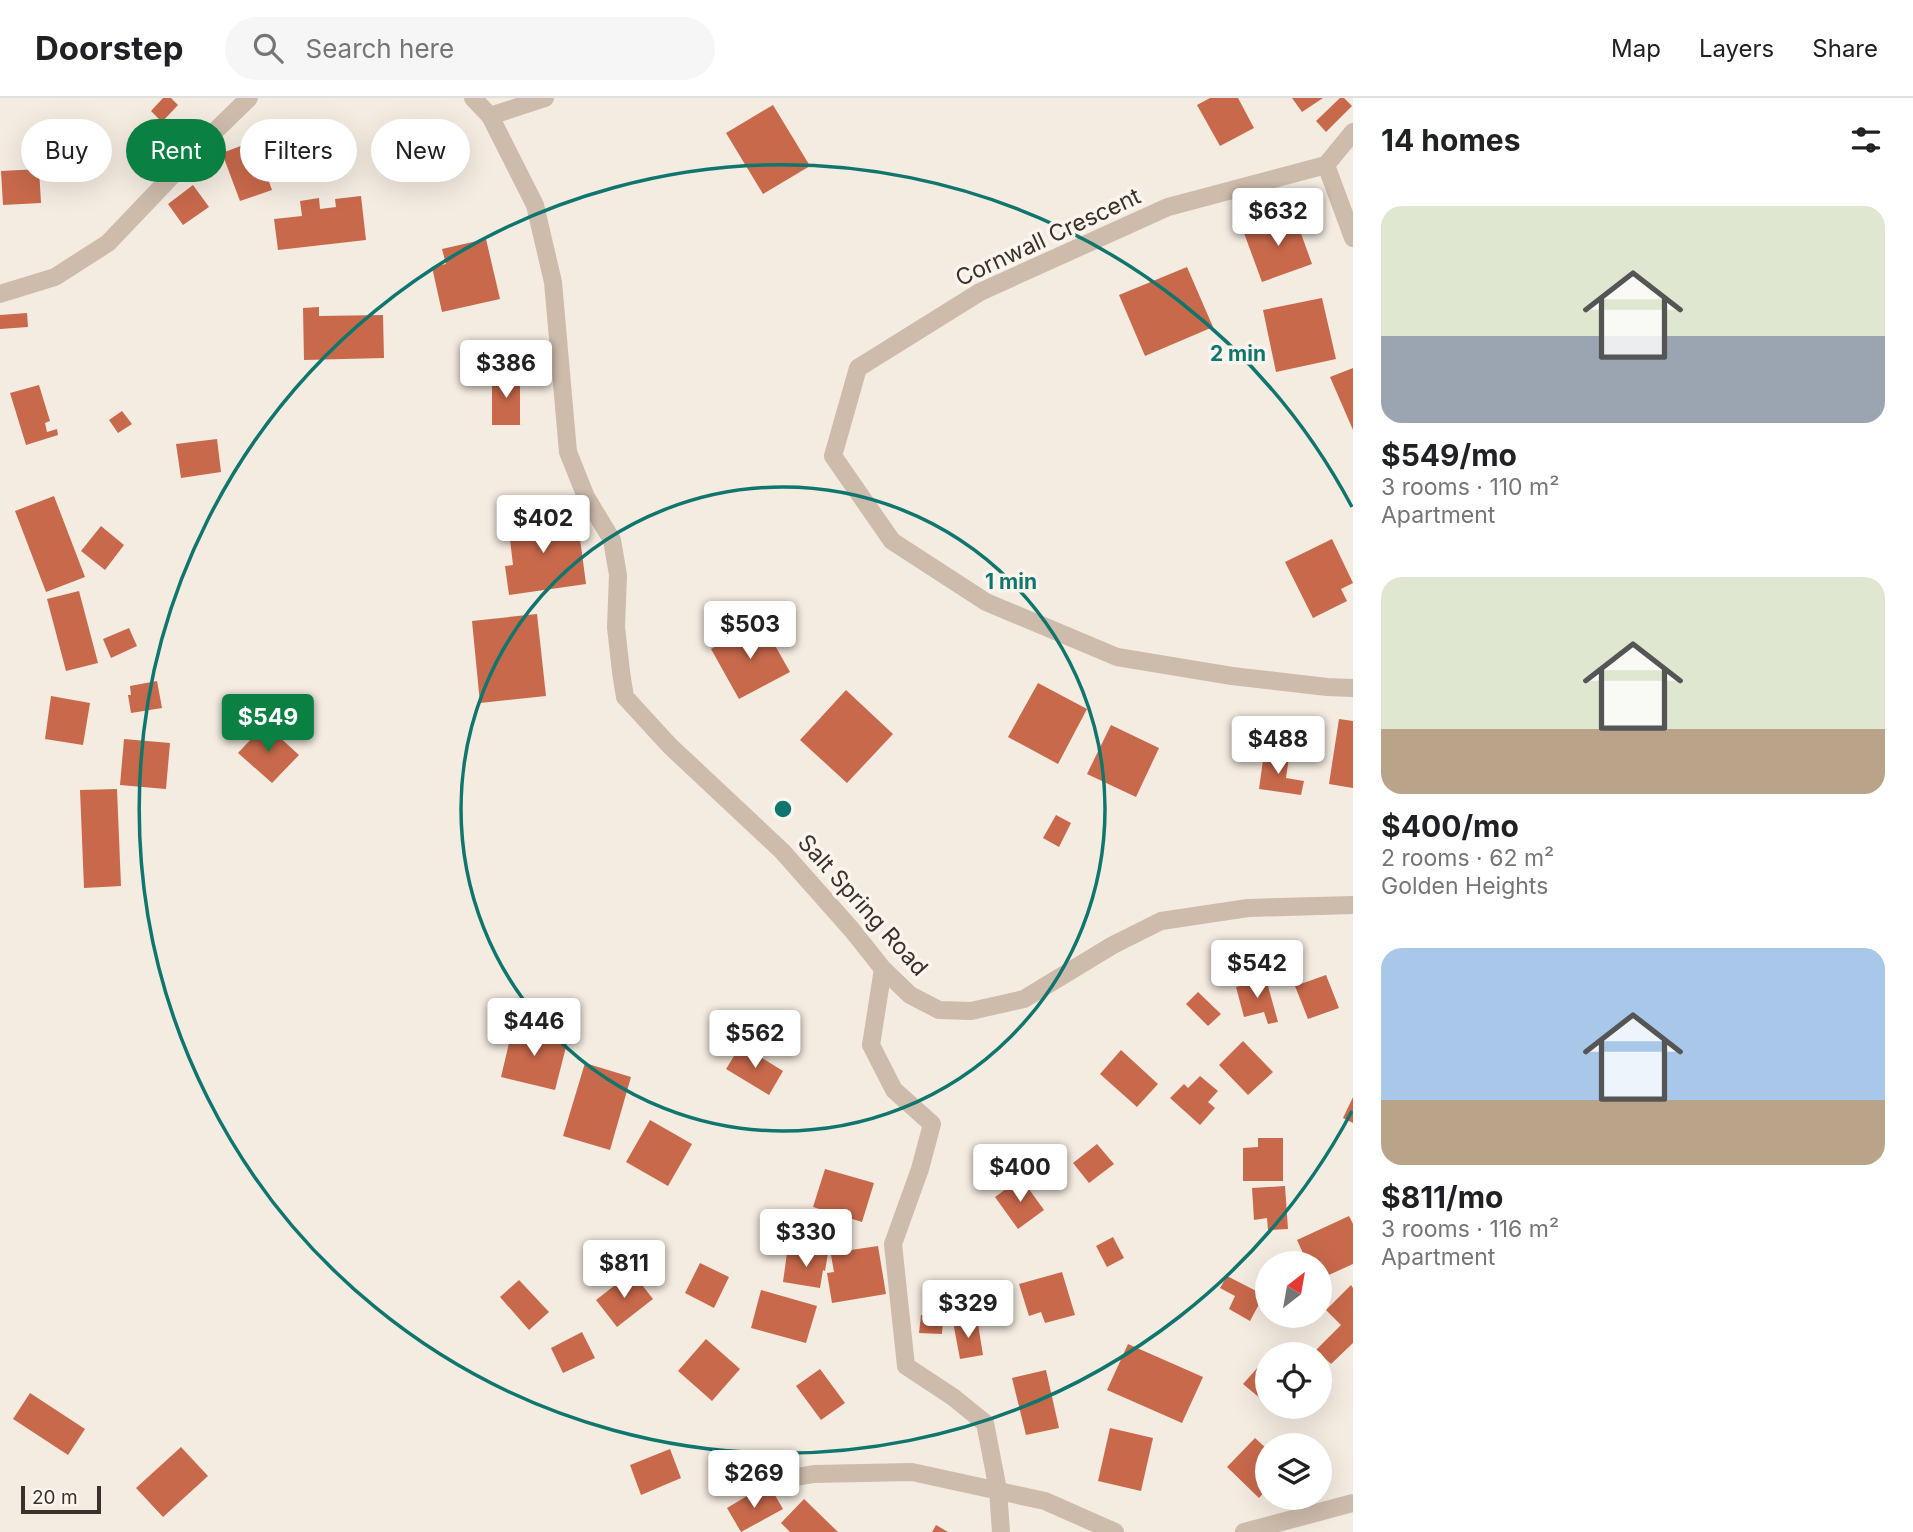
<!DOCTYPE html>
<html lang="en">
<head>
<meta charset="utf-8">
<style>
  :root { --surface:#fff; --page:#f6f6f6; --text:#202124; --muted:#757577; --line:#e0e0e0; --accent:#0b8043 }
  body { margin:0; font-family:Inter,sans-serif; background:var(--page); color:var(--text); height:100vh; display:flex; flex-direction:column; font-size:26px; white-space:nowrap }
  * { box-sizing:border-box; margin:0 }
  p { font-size:23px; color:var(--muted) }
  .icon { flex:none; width:38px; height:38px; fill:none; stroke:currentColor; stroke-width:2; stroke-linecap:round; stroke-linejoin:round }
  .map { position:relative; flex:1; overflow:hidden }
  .side { display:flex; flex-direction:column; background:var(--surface); width:560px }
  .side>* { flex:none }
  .top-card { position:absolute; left:21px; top:21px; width:665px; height:63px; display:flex; gap:14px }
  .needle { width:46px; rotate:31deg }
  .buttons { position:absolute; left:1255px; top:1153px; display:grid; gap:14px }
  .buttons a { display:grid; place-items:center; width:77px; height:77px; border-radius:50%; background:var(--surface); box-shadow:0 7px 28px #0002; font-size:35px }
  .scale { position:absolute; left:21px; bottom:18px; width:80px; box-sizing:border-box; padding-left:7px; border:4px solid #3b302b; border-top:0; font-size:19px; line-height:24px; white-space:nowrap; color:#3b302b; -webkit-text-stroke:5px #fbf5ee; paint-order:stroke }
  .price { position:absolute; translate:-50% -60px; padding:0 16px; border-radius:7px; background:#fff; color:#222; font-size:23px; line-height:46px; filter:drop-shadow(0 2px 4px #0008) }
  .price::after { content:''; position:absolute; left:50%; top:42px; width:21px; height:16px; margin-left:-10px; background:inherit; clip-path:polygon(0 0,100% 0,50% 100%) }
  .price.current { background:var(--accent); color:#fff }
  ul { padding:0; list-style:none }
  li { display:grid; align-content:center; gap:14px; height:371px; padding:0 28px }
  li span { display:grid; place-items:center; height:217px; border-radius:21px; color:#555 }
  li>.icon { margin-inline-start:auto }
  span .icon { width:126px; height:126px; fill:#fffc; stroke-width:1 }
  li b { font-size:30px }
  h2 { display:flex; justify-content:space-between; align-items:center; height:84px; padding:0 28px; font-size:30px }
  .tag { padding:0 24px; border-radius:32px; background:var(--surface); box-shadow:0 7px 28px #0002; font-size:24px; line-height:63px }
  .tag.current { background:var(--accent); color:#fff }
  header { display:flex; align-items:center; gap:42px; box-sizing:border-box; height:98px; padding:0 35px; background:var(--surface); border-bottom:2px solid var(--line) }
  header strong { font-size:33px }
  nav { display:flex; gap:38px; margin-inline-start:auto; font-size:24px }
  .search { width:490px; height:63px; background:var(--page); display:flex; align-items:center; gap:18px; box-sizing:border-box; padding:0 24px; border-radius:38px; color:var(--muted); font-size:26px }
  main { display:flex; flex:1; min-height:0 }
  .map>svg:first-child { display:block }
  .building { fill:#c8694b }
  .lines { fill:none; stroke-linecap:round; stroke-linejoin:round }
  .minor { stroke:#cdbbac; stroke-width:18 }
  .tertiary { stroke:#cdbbac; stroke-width:18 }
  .ring { fill:none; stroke:#0f766e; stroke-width:3.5 }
  .labels { text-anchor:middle; stroke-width:7; stroke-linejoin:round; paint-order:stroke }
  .street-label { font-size:23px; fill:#3b302b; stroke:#fbf5ee }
  .centre { fill:#0f766e; stroke:#fbf5ee; stroke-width:3.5 }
  .ring-label { font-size:21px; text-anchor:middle; font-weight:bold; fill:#0f766e; stroke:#fbf5ee; stroke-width:7; stroke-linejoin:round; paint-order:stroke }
</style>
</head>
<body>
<header>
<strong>Doorstep</strong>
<div class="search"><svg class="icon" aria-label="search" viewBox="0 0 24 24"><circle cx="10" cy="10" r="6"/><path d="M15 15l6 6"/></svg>Search here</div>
<nav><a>Map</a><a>Layers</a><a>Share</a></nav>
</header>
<main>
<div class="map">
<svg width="1353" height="1434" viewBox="0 0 1353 1434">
  <rect width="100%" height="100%" fill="#f4ebe1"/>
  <!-- building -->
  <path class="building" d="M 163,0 L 171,0 L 178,7 L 162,24 L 151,13 Z
    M 1210,0 L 1238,0 L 1254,30 L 1220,48 L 1197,7 Z
    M 1292,0 L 1323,0 L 1302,14 Z
    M 1340,0 L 1344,0 L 1352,8 L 1326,34 L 1316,23 Z
    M 773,7 L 810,68 L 763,96 L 726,35 Z
    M 254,43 L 272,92 L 240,103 L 222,55 Z
    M 39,71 L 41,105 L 3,107 L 1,73 Z
    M 193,87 L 209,109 L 183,127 L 168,106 Z
    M 361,98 L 366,142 L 278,152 L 274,121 L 302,118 L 300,103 L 319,100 L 320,111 L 336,109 L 335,101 Z
    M 1294,116 L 1312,166 L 1262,184 L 1244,135 Z
    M 486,141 L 500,201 L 442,214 L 432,169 L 446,166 L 442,151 Z
    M 1187,169 L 1213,229 L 1145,258 L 1119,197 Z
    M 1322,200 L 1336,261 L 1276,274 L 1263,212 Z
    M 319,209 L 319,218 L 383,217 L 384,260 L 304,262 L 303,210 Z
    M 27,215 L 28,229 L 0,231 L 0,217 Z
    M 1353,270 L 1353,332 L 1330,279 Z
    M 492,277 L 520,277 L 520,327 L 492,327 Z
    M 39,287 L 50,323 L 45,325 L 47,334 L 57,331 L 58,337 L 26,347 L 10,295 Z
    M 122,313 L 132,326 L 118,335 L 109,322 Z
    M 217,341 L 221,374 L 181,380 L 176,346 Z
    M 54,398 L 85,479 L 46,494 L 15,413 Z
    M 552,410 L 556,436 L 579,433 L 586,486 L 509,497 L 505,468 L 513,467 L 509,433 L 517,432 L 514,414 Z
    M 101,428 L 124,447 L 105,472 L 81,453 Z
    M 1332,441 L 1353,485 L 1341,491 L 1347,503 L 1313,520 L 1285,464 Z
    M 79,493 L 98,565 L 66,573 L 47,501 Z
    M 537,516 L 546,598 L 480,605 L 472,523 Z
    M 764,528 L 790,574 L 739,601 L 711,551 L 751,529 L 754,534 Z
    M 129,530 L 137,548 L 111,560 L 103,541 Z
    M 157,583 L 162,610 L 131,615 L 128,597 L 131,597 L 130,588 Z
    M 1038,585 L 1087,611 L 1058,666 L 1008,639 Z
    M 846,592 L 893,636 L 847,685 L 800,642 Z
    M 51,598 L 90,605 L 83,647 L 45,641 Z
    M 1339,621 L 1353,623 L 1353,690 L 1329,686 Z
    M 265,626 L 299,657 L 272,685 L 238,655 Z
    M 1111,627 L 1159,650 L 1136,699 L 1087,676 Z
    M 124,641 L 170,645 L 166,691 L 120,687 Z
    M 1264,655 L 1289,659 L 1286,680 L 1304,683 L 1301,697 L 1259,691 Z
    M 117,691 L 121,788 L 84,790 L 80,692 Z
    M 1056,717 L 1071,725 L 1059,749 L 1043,740 Z
    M 1326,877 L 1339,910 L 1308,921 L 1295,888 Z
    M 1266,881 L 1278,924 L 1268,926 L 1264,914 L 1244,919 L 1236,889 Z
    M 1198,894 L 1221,916 L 1208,928 L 1186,906 Z
    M 513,928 L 568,941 L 555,992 L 501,979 Z
    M 1243,943 L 1273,974 L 1248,997 L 1219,967 Z
    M 741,947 L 783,973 L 769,997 L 726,971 Z
    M 1121,952 L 1158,986 L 1137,1009 L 1100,976 Z
    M 585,965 L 631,979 L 610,1052 L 563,1038 Z
    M 1200,978 L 1218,993 L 1208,1004 L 1215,1010 L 1200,1027 L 1170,1000 L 1184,986 L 1188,990 Z
    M 1353,999 L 1353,1025 L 1343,1020 Z
    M 650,1022 L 692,1046 L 668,1088 L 626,1064 Z
    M 1258,1040 L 1283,1040 L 1283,1083 L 1243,1083 L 1243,1050 L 1258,1049 Z
    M 1097,1046 L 1114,1066 L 1089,1085 L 1073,1065 Z
    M 825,1071 L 874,1085 L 862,1124 L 813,1109 Z
    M 1021,1080 L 1044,1112 L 1018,1131 L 995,1099 Z
    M 1285,1088 L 1288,1131 L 1268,1132 L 1267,1120 L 1254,1122 L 1252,1090 Z
    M 1349,1118 L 1353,1126 L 1353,1166 L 1320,1181 L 1320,1166 L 1308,1166 L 1297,1142 Z
    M 1113,1139 L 1124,1160 L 1107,1169 L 1096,1148 Z
    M 878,1148 L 886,1196 L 832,1205 L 827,1175 L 834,1174 L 831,1157 L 845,1156 L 844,1153 Z
    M 810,1152 L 828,1155 L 825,1173 L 823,1172 L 820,1190 L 783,1184 L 787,1155 L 809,1158 Z
    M 700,1165 L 729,1179 L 714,1210 L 685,1195 Z
    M 632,1174 L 653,1201 L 617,1229 L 596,1202 Z
    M 1062,1174 L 1075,1217 L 1045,1225 L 1041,1214 L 1029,1218 L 1019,1186 Z
    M 1227,1178 L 1264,1197 L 1250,1223 L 1229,1211 L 1235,1198 L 1220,1190 Z
    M 519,1182 L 549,1214 L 529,1232 L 500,1199 Z
    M 1351,1187 L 1353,1190 L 1353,1245 L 1331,1266 L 1316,1252 L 1341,1227 L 1326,1212 Z
    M 761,1192 L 817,1208 L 806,1245 L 751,1230 Z
    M 921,1217 L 943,1219 L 942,1236 L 919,1235 Z
    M 961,1223 L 962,1229 L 978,1226 L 983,1257 L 960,1261 L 953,1224 Z
    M 582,1234 L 595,1260 L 563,1275 L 551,1250 Z
    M 706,1241 L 740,1271 L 712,1303 L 678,1273 Z
    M 1128,1246 L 1203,1279 L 1182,1325 L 1107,1292 Z
    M 1267,1259 L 1267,1306 L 1243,1286 Z
    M 820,1271 L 845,1305 L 821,1322 L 796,1288 Z
    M 1046,1272 L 1059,1330 L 1026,1337 L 1012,1280 Z
    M 30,1295 L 85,1331 L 68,1357 L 13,1321 Z
    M 1110,1330 L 1153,1340 L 1141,1393 L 1098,1383 Z
    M 1255,1340 L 1267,1351 L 1267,1391 L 1259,1400 L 1227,1369 Z
    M 181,1349 L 208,1378 L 163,1419 L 136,1390 Z
    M 670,1351 L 681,1380 L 641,1397 L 630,1367 Z
    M 772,1392 L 783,1411 L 741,1434 L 727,1410 L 752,1395 L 756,1402 Z
    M 804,1401 L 838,1434 L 790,1434 L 781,1425 Z
    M 936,1427 L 948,1434 L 932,1434 Z"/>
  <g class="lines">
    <!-- minor -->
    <path class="minor" d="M 490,18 L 545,0
      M 1353,34 L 1326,67 L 1168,109 L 980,194 L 858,270 L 833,358 L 892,443 L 986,504 L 1117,559 L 1232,578 L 1327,589 L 1353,590
      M 1326,67 L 1353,140
      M 883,871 L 871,947 L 894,992 L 932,1026 L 920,1071 L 893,1146 L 906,1268 L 953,1299 L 985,1325 L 998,1392 L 1001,1434
      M 749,1387 L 814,1376 L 912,1374 L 1045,1403 L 1115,1434
      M 1244,1434 L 1353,1405"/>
    <!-- tertiary -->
    <path class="tertiary" d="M 473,0 L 490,18 L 535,107 L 553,184 L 568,354 L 586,399 L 612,442 L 618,477 L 616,529 L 621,574 L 625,599 L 670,648 L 782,753 L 852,832 L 883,871 L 910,897 L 939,912 L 971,913 L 1024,901 L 1113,847 L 1161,823 L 1248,810 L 1353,807
      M 0,196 L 55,179 L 108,145 L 210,38 L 249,0"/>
  </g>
  <!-- distance rings -->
  <g class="ring">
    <circle cx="783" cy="711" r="322"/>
    <path d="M1352 1013A644 644 0 1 1 1352 409"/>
  </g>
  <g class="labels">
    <!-- street labels -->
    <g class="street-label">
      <text transform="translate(1048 139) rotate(-25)" y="8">Cornwall Crescent</text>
      <text transform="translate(863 807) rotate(48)" y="8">Salt Spring Road</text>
    </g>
  </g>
  <circle cx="783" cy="711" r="10" class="centre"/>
  <g class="ring-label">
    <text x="1238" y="263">2 min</text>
    <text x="1011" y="491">1 min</text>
  </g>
</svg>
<div class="buttons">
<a><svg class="needle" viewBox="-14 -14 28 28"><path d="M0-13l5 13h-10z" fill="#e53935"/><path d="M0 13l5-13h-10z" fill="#757577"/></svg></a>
<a><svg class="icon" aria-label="locate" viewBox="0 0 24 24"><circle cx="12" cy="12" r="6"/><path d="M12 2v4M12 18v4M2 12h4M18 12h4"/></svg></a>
<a><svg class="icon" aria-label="layers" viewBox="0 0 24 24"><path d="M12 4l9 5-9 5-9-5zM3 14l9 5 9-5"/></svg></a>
</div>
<div class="scale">20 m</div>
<b class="price" style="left:1278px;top:150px">$632</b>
<b class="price" style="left:506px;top:302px">$386</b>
<b class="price" style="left:543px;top:457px">$402</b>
<b class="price" style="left:750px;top:563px">$503</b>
<b class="price current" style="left:268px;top:656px">$549</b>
<b class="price" style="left:1278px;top:678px">$488</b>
<b class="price" style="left:1257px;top:902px">$542</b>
<b class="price" style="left:534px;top:960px">$446</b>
<b class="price" style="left:755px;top:972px">$562</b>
<b class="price" style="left:1020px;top:1106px">$400</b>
<b class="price" style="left:806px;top:1171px">$330</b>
<b class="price" style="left:624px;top:1202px">$811</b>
<b class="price" style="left:968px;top:1242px">$329</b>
<b class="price" style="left:754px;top:1412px">$269</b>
<div class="top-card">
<a class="tag">Buy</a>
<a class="tag current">Rent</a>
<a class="tag">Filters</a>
<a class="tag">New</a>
</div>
</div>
<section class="side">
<h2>14 homes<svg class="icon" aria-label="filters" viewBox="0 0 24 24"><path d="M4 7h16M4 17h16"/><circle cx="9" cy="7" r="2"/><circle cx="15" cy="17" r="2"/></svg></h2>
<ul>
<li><span style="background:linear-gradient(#dfe7d0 60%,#9aa5b1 0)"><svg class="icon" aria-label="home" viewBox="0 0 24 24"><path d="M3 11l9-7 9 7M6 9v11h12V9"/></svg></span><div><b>$549/mo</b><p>3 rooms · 110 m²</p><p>Apartment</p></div></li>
<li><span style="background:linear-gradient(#dfe7d0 70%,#b9a48a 0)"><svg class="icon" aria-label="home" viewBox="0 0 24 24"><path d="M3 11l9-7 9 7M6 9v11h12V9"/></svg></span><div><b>$400/mo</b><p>2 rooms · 62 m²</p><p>Golden Heights</p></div></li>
<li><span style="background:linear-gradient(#a9c7e8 70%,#b9a48a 0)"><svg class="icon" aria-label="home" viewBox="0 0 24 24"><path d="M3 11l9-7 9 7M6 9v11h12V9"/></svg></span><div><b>$811/mo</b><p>3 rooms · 116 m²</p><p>Apartment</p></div></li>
</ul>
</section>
</main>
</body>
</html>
